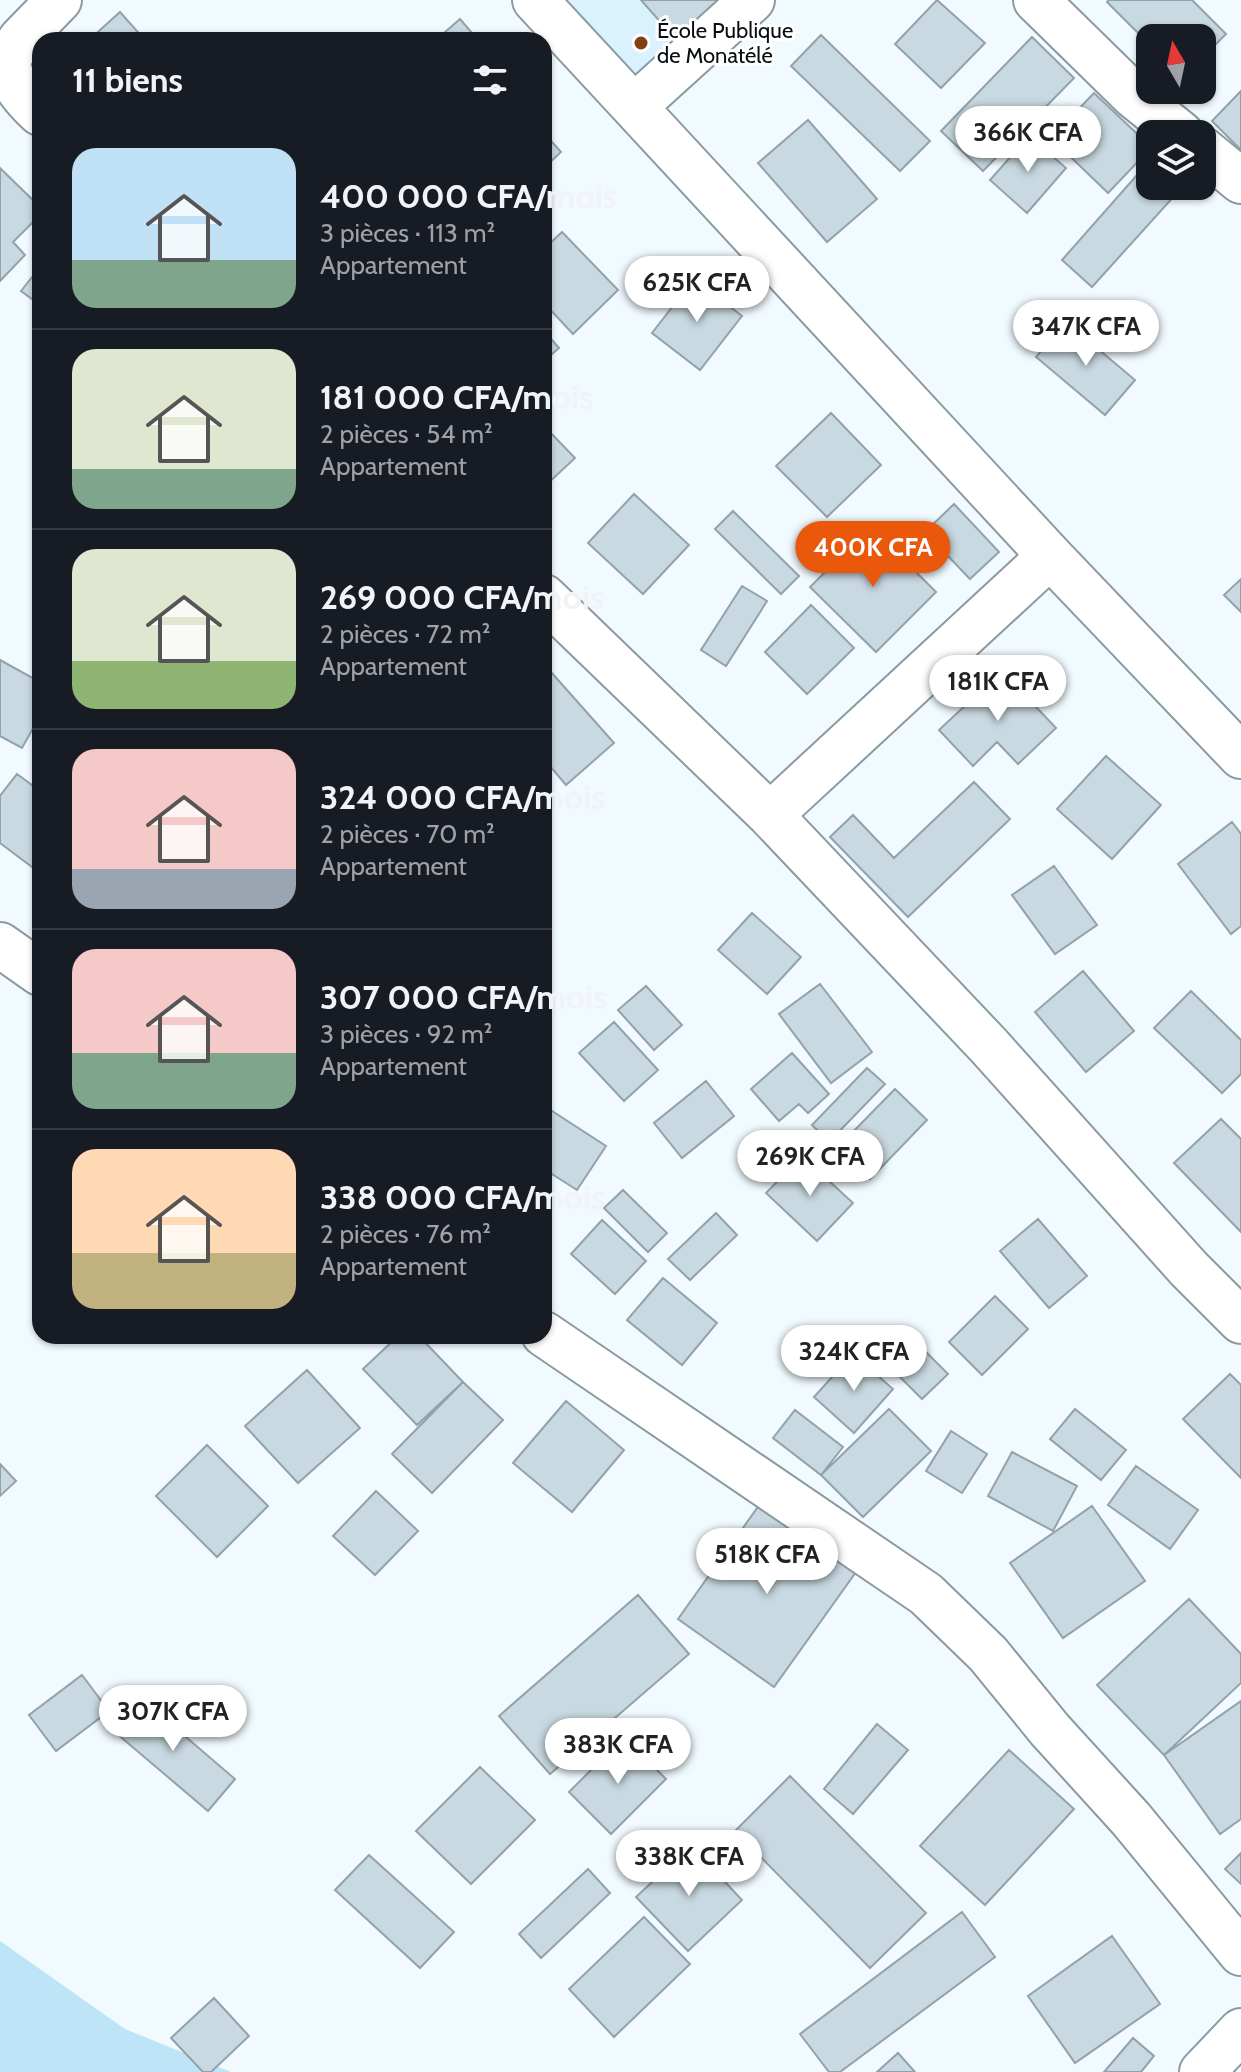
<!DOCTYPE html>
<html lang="fr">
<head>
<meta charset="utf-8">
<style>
  :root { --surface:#171b24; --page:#242831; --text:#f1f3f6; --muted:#9ea1a6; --line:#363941; --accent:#ea580c }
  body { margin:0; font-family:Cabin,sans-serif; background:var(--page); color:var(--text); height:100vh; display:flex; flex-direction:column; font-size:30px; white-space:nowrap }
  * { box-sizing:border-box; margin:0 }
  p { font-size:26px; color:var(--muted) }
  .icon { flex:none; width:44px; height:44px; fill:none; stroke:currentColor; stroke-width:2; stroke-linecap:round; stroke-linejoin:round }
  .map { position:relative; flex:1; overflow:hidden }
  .panel { position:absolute; left:32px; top:32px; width:520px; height:1312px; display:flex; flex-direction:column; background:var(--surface); border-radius:24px; box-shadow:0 2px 6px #0004 }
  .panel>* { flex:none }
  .needle { width:52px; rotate:351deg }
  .buttons { position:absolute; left:1136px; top:24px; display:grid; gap:16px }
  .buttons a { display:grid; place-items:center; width:80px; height:80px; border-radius:16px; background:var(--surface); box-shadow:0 2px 6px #0004; font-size:40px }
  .price { position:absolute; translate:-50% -68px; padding:0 18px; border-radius:28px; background:#fff; color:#222; font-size:26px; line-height:52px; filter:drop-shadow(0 2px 4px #0008) }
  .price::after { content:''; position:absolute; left:50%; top:48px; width:24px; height:18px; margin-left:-12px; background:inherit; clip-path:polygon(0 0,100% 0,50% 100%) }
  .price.current { background:var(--accent); color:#fff }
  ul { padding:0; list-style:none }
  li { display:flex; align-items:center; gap:24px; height:200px; padding:0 40px }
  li+li { border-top:2px solid var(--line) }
  li span { display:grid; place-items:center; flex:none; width:224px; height:160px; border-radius:24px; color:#555 }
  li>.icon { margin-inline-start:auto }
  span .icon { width:96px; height:96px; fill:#fffc; stroke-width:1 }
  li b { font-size:34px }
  h2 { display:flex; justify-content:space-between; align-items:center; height:96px; padding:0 40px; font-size:34px }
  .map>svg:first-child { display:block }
  .built { fill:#daf2fe }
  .green { fill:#bee4f7 }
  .building { fill:#c9d9e1; stroke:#93a2aa; stroke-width:2 }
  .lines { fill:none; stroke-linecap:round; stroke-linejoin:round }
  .street-casing { stroke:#8b9aa1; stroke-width:48 }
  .street { stroke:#fff; stroke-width:44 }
  .poi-dot { fill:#844013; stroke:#fff; stroke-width:3 }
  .labels { text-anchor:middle; stroke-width:6; stroke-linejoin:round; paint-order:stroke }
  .poi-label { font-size:22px; fill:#090e11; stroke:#fff; text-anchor:start }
</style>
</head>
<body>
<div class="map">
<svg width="1241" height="2072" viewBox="0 0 1241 2072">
  <rect width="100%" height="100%" fill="#f1faff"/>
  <!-- built -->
  <path class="built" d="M 559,0 L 735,0 L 635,86 Z"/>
  <!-- green -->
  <path class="green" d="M 0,1941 L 125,2029 L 231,2072 L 0,2072 Z"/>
  <!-- building -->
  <path class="building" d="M 641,0 L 726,0 L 678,42 Z
    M 937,0 L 985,43 L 941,88 L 895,44 Z
    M 1109,0 L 1192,0 L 1226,34 L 1202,58 L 1202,38 L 1150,38 L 1150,45 L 1107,2 Z
    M 120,12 L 145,40 L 89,40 Z
    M 460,19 L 478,40 L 436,40 Z
    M 821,35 L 930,141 L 900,171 L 791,66 Z
    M 1032,37 L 1074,78 L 983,171 L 941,131 Z
    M 1241,91 L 1241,150 L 1212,121 Z
    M 1094,93 L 1150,146 L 1150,149 L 1108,193 L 1051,138 Z
    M 808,120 L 877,199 L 827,242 L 758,163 Z
    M 544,133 L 561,152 L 544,168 Z
    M 1029,136 L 1066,168 L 1027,213 L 990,180 Z
    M 1145,166 L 1150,170 L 1150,186 L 1167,186 L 1176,194 L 1092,287 L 1062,260 Z
    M 0,168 L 40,207 L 40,215 L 13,242 L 25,255 L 0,281 Z
    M 562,232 L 618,290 L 573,334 L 544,303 L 544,249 Z
    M 40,267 L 40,305 L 21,291 Z
    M 694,279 L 742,316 L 700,370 L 652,333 Z
    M 1066,322 L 1135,380 L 1105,415 L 1036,357 Z
    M 544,331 L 559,348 L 544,361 Z
    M 831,413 L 881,465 L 827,517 L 776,466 Z
    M 544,426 L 575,458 L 544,487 Z
    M 634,494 L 689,545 L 643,594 L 588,543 Z
    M 954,504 L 999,552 L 970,579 L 925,532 Z
    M 733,511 L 799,576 L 781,594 L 715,529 Z
    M 871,527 L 936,592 L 876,652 L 810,587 Z
    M 1241,579 L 1241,612 L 1224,595 Z
    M 742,586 L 767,601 L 726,666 L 701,650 Z
    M 811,605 L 854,648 L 807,694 L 765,652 Z
    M 0,660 L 40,682 L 40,716 L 22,748 L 0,736 Z
    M 1002,671 L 1056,728 L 1018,764 L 997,742 L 973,766 L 939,730 Z
    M 551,672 L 614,743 L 566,785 L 544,759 L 544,678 Z
    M 1106,756 L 1161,805 L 1112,859 L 1057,809 Z
    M 17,774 L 40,791 L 40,873 L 0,843 L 0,796 Z
    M 974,782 L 1010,819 L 908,917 L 830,837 L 853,815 L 894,858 Z
    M 1232,822 L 1241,834 L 1241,926 L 1231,934 L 1178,864 Z
    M 1054,866 L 1097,925 L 1055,954 L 1012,895 Z
    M 752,913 L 801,957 L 767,994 L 718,950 Z
    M 1083,971 L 1134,1031 L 1086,1072 L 1035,1012 Z
    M 820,984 L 872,1052 L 831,1083 L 779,1014 Z
    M 646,986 L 682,1025 L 654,1050 L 618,1010 Z
    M 1191,991 L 1241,1040 L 1241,1074 L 1222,1093 L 1154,1028 Z
    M 614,1022 L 658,1070 L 624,1101 L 579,1053 Z
    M 792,1053 L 829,1094 L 808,1113 L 799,1104 L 779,1121 L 751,1089 Z
    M 867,1068 L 885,1084 L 829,1142 L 812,1125 Z
    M 706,1081 L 734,1116 L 682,1158 L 654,1123 Z
    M 895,1089 L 927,1120 L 870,1179 L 838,1147 Z
    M 546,1107 L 606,1146 L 577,1190 L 544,1169 L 544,1110 Z
    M 1221,1119 L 1241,1139 L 1241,1232 L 1174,1163 Z
    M 802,1156 L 853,1203 L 817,1241 L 766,1193 Z
    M 623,1190 L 667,1233 L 648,1252 L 604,1208 Z
    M 716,1213 L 737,1235 L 690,1280 L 668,1259 Z
    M 1038,1219 L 1087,1276 L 1049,1308 L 1000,1251 Z
    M 602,1220 L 646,1261 L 615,1294 L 571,1254 Z
    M 663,1278 L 717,1323 L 682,1365 L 627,1320 Z
    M 995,1296 L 1028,1329 L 982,1375 L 949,1342 Z
    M 908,1334 L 948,1374 L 922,1399 L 882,1359 Z
    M 398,1336 L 419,1336 L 463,1382 L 417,1425 L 363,1369 Z
    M 853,1354 L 893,1389 L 854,1433 L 814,1397 Z
    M 307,1370 L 360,1428 L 298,1483 L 245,1426 Z
    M 1230,1374 L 1241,1385 L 1241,1478 L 1183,1419 Z
    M 463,1382 L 503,1420 L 432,1493 L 392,1454 Z
    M 566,1401 L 624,1450 L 572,1512 L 513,1463 Z
    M 889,1409 L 931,1451 L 863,1517 L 821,1475 Z
    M 1075,1409 L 1126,1450 L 1101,1480 L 1050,1439 Z
    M 795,1410 L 843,1447 L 821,1475 L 773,1438 Z
    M 951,1431 L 987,1454 L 962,1493 L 926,1471 Z
    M 207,1445 L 268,1506 L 217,1557 L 156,1496 Z
    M 1012,1452 L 1077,1486 L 1053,1531 L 988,1496 Z
    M 0,1464 L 16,1481 L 0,1496 Z
    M 1136,1466 L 1198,1510 L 1170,1549 L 1108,1505 Z
    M 376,1491 L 418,1531 L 375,1575 L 333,1536 Z
    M 760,1504 L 856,1572 L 774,1687 L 678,1619 Z
    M 1092,1506 L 1145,1581 L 1063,1638 L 1010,1563 Z
    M 638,1595 L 689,1654 L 550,1774 L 499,1716 Z
    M 1189,1599 L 1241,1654 L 1241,1683 L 1164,1755 L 1097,1685 Z
    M 82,1675 L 109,1711 L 56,1751 L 29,1715 Z
    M 138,1696 L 235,1779 L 208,1811 L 110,1728 Z
    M 1241,1701 L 1241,1819 L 1220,1834 L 1164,1755 Z
    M 877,1724 L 908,1750 L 853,1814 L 824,1789 Z
    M 624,1737 L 666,1779 L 611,1834 L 569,1792 Z
    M 1009,1750 L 1074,1809 L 985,1905 L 920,1846 Z
    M 480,1767 L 535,1820 L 471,1884 L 416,1831 Z
    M 790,1776 L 926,1913 L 870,1968 L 735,1831 Z
    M 691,1846 L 742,1900 L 688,1951 L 636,1897 Z
    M 1241,1853 L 1241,1884 L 1225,1869 Z
    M 369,1855 L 454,1932 L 420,1968 L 335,1890 Z
    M 588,1869 L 610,1893 L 541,1958 L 519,1934 Z
    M 962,1912 L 995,1957 L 840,2072 L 829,2072 L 800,2034 Z
    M 644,1917 L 690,1964 L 614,2037 L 569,1989 Z
    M 1112,1936 L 1160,2004 L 1075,2063 L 1028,1996 Z
    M 214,1998 L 249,2036 L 211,2072 L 203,2072 L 171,2038 Z
    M 1133,2038 L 1154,2056 L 1141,2072 L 1104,2072 Z
    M 898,2053 L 915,2072 L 877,2072 Z"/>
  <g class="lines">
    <defs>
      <path id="street" d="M 535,0 L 1050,556 L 1241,756
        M 1036,0 L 1134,96 L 1181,134
        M 635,106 L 752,0
        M 40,113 C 23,97 11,83 7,60 L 21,39 L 59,0
        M 1202,149 L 1241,181
        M 544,597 L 770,815 L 989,1046 L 1189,1269 L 1241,1321
        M 770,815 L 1050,556
        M 0,945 L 40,973
        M 544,1334 L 926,1594 L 988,1654 L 1050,1730 L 1131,1819 L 1241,1953
        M 1202,2072 L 1241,2031"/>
    </defs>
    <!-- street casing -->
    <use href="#street" class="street-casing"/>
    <!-- street -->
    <use href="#street" class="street"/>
  </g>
  <!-- markers -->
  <circle class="poi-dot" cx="641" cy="43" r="8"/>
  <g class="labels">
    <!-- poi labels -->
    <g class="poi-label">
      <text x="657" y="38">École Publique<tspan x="657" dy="25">de Monatélé</tspan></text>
    </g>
  </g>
</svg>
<div class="buttons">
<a><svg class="needle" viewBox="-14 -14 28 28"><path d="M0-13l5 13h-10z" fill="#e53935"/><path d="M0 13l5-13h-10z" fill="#9ea1a6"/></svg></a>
<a><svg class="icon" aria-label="layers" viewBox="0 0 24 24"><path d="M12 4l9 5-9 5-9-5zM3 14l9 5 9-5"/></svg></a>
</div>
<b class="price" style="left:1028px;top:174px">366K CFA</b>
<b class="price" style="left:697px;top:324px">625K CFA</b>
<b class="price" style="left:1086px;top:368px">347K CFA</b>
<b class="price current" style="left:873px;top:589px">400K CFA</b>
<b class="price" style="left:998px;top:723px">181K CFA</b>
<b class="price" style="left:810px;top:1198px">269K CFA</b>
<b class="price" style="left:854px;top:1393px">324K CFA</b>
<b class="price" style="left:767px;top:1596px">518K CFA</b>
<b class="price" style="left:173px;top:1753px">307K CFA</b>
<b class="price" style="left:618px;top:1786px">383K CFA</b>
<b class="price" style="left:689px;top:1898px">338K CFA</b>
<section class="panel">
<h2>11 biens<svg class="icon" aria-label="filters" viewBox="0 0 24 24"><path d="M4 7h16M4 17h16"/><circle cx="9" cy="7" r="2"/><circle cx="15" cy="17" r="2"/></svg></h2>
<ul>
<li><span style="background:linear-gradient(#bfe0f5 70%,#7fa58c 0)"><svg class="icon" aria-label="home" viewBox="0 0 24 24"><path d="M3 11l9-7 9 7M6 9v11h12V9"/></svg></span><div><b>400 000 CFA/mois</b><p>3 pièces · 113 m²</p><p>Appartement</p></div></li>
<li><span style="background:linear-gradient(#dfe7d0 75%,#7fa58c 0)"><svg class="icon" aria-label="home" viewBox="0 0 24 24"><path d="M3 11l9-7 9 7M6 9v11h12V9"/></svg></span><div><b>181 000 CFA/mois</b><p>2 pièces · 54 m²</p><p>Appartement</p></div></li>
<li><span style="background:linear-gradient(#dfe7d0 70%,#8fb573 0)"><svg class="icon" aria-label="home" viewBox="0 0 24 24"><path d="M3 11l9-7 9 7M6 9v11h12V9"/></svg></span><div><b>269 000 CFA/mois</b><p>2 pièces · 72 m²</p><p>Appartement</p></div></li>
<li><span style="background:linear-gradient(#f6c9c9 75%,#9aa5b1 0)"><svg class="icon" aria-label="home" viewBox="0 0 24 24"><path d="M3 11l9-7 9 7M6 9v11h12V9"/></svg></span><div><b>324 000 CFA/mois</b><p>2 pièces · 70 m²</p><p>Appartement</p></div></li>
<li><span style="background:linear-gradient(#f6c9c9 65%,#7fa58c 0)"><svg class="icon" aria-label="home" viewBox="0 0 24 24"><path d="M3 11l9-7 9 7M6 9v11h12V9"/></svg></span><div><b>307 000 CFA/mois</b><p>3 pièces · 92 m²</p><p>Appartement</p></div></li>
<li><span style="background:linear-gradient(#ffd9b3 65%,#c2b280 0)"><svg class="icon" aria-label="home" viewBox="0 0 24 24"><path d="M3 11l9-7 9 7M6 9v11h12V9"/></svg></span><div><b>338 000 CFA/mois</b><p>2 pièces · 76 m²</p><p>Appartement</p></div></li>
</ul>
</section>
</div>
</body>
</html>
